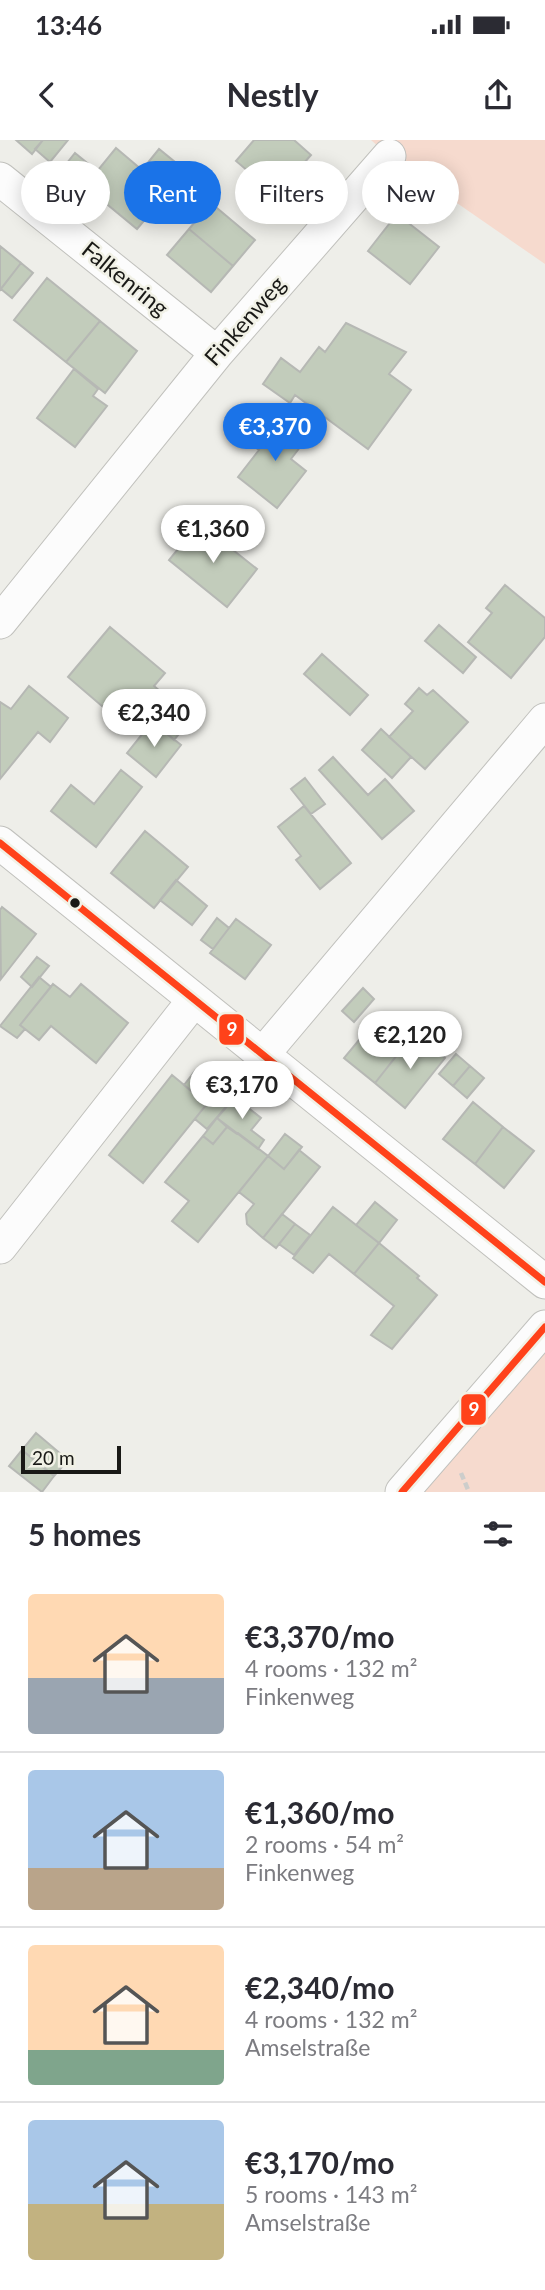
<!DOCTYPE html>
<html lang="en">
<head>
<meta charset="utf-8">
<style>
  :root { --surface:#fff; --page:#f2f2f3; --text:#2b2b33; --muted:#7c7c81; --line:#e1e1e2; --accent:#1a73e8 }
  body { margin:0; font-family:Lato,sans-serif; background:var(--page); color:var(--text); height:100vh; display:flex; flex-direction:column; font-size:26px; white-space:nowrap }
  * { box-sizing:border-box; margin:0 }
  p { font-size:23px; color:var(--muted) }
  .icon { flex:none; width:38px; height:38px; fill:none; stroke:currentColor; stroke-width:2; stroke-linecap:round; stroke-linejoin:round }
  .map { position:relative; height:1352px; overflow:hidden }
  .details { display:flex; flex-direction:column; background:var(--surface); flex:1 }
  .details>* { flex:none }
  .hud { position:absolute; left:21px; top:21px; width:504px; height:63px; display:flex; gap:14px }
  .scale { position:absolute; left:21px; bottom:18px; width:100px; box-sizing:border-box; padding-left:7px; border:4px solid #191916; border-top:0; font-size:19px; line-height:24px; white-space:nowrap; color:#191916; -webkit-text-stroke:5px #f1f1e6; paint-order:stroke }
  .price { position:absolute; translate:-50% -60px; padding:0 16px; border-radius:24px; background:#fff; color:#222; font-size:23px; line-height:46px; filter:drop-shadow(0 2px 4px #0008) }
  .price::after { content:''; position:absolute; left:50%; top:42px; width:21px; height:16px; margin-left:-10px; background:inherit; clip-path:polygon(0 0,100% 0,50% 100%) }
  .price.active { background:var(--accent); color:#fff }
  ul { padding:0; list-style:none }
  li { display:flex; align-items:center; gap:21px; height:175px; padding:0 28px }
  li+li { border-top:2px solid var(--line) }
  li span { display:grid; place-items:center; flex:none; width:196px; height:140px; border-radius:7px; color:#555 }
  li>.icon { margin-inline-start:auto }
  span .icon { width:84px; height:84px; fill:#fffc; stroke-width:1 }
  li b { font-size:30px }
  h2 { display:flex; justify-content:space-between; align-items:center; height:84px; padding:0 28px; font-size:30px }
  .chip { padding:0 24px; border-radius:32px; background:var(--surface); box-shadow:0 4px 18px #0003; font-size:24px; line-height:63px }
  .chip.active { background:var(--accent); color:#fff }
  .status { display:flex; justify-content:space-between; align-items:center; height:49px; padding:0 35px; background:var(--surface); direction:ltr }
  .status svg { height:19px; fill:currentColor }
  header { display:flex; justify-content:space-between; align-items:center; height:91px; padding:0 28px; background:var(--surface); font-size:32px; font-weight:700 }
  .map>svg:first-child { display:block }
  .green { fill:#f6dace }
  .building { fill:#c2ccbb; stroke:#b6b8b4; stroke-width:2 }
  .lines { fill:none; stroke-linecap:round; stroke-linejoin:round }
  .minor-casing { stroke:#c1c1bd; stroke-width:35 }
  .path { stroke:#cdcdcb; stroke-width:4.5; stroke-dasharray:7 3.5; stroke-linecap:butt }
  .minor { stroke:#fcfcfc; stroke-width:33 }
  .bus-1-casing { stroke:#f1f1e6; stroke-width:12 }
  .bus-1 { stroke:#ff421a; stroke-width:7 }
  .bus-dot { fill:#191916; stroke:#f1f1e6; stroke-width:2.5 }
  .labels { text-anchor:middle; stroke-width:5; stroke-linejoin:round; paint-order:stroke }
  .street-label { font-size:23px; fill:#191916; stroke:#f1f1e6 }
  .line-badge { stroke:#f1f1e6; stroke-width:2.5 }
  .badge-label { font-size:19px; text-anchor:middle; font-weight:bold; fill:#fff }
</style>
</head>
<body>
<div class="status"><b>13:46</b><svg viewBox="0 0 49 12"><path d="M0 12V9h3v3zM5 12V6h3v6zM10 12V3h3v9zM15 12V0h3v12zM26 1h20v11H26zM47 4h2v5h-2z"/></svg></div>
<header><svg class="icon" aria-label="back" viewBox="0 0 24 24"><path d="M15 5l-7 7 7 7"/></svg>Nestly<svg class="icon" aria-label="share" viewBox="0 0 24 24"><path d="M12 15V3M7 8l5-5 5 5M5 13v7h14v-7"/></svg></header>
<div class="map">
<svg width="545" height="1352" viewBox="0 0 545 1352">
  <rect width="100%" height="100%" fill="#eeeee9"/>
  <!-- green -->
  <path class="green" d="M 371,0 L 545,0 L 545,124 L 389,16 Z
    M 545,1210 L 545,1352 L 423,1352 Z"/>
  <!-- building -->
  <path class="building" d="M 16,0 L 43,0 L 32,14 Z
    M 43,0 L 68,0 L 50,22 L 35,9 Z
    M 254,0 L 294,0 L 311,15 L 276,55 L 236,21 Z
    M 116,8 L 142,30 L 159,9 L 186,31 L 137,89 L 85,46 Z
    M 75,13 L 97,31 L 85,46 L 63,28 Z
    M 211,63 L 255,100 L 233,126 L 189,89 Z
    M 397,74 L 439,107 L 410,144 L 368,111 Z
    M 189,89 L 233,126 L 211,152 L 167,115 Z
    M 0,106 L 21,123 L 0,150 Z
    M 21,123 L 33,133 L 12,158 L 1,149 Z
    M 47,138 L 100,181 L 66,222 L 14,180 Z
    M 100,181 L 137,211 L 105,253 L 66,222 Z
    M 346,183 L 406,212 L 389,234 L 411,250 L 368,309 L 295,255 L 290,263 L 263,244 L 281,218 L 300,232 L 319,207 L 325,212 Z
    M 74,229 L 98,249 L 93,256 L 107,266 L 75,307 L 37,278 Z
    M 281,277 L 307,298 L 291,319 L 306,331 L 277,368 L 238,337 L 259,310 L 251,304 L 263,290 L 268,293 Z
    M 199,383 L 257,429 L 227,467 L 169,420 Z
    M 505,445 L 545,478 L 545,497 L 511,538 L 468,502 L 492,473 L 486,468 Z
    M 439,485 L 476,517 L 463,533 L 425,501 Z
    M 110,487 L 165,533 L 154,546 L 161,552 L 142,576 L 135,570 L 123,584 L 68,537 Z
    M 322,514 L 368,555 L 350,575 L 304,534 Z
    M 29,546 L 68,578 L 50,602 L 38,592 L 0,639 L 0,562 L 11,569 Z
    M 419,548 L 427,555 L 433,550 L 468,582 L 425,629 L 389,597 L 413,571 L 405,564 Z
    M 172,570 L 188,583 L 174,600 L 158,586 Z
    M 152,582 L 181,605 L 156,637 L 127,613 Z
    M 381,589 L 411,617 L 392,638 L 362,610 Z
    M 333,617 L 368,655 L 385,639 L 414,671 L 382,699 L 319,630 Z
    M 121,630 L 142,647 L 96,707 L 51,671 L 71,645 L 94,664 Z
    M 305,638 L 325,664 L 311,674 L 291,649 Z
    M 304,666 L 351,723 L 320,749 L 296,720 L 301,716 L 278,687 Z
    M 145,691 L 188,727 L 154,768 L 111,733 Z
    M 176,740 L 207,766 L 192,785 L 160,760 Z
    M 2,767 L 36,794 L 1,839 L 0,770 Z
    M 217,778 L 229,788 L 213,809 L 201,800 Z
    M 236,779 L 271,805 L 245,839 L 210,813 Z
    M 37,817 L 49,826 L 32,847 L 21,837 Z
    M 39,837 L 51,847 L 20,885 L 25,889 L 17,898 L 0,886 Z
    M 53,844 L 70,857 L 81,844 L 128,883 L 96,923 L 51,886 L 39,900 L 20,885 Z
    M 363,848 L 374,859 L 354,882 L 342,871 Z
    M 374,882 L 404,906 L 375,943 L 344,918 Z
    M 414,894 L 445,918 L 405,968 L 375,943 Z
    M 456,914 L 470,926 L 453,946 L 439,934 Z
    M 470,926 L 484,938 L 467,958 L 453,946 Z
    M 195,931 L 218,950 L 207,964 L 184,945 Z
    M 172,935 L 207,964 L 143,1043 L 109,1015 Z
    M 218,950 L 231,961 L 207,989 L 195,979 Z
    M 235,957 L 261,978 L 251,990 L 264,1000 L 258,1009 L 217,978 Z
    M 473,962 L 503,987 L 475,1024 L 443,999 Z
    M 217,978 L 227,987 L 213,1004 L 203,996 Z
    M 227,987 L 237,994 L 238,993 L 268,1016 L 198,1102 L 172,1081 L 189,1061 L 165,1042 L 203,996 L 213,1004 Z
    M 503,987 L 534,1011 L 504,1048 L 475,1024 Z
    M 285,994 L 302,1007 L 284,1029 L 268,1016 Z
    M 299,1010 L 320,1027 L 263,1098 L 247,1084 L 246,1074 L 254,1064 L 239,1052 L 268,1016 L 284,1029 Z
    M 375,1062 L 397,1080 L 379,1103 L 356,1085 Z
    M 333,1067 L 379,1103 L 354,1134 L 329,1114 L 313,1133 L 293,1118 Z
    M 282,1074 L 295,1084 L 276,1108 L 263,1098 Z
    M 295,1084 L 310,1095 L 294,1115 L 279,1104 Z
    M 379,1103 L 419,1136 L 417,1138 L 437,1155 L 392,1209 L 371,1195 L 394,1166 L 354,1134 Z
    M 36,1293 L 68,1320 L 54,1336 L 22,1310 Z
    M 22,1310 L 54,1336 L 42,1352 L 9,1326 Z"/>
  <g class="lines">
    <defs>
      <path id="minor" d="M 0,39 L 217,213
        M 0,482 L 217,213 L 389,16
        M 0,703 L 545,1142
        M 263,914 L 545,580
        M 0,1107 L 194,860
        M 402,1352 L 545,1187"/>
    </defs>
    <!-- minor casing -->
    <use href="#minor" class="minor-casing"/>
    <!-- path -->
    <path class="path" d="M 461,1333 L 469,1352"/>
    <!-- minor -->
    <use href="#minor" class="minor"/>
    <defs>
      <path id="bus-1" d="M 0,703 L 545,1142
        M 402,1352 L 545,1187"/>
    </defs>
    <!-- bus-1 casing -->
    <use href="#bus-1" class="bus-1-casing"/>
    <!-- bus-1 -->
    <use href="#bus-1" class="bus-1"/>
  </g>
  <!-- markers -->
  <circle class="bus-dot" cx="75" cy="763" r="6"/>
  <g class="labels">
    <!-- street labels -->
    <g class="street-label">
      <text transform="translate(125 139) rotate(39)" y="8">Falkenring</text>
      <text transform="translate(245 181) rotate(-49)" y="8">Finkenweg</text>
    </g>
  </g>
  <g class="line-badge">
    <rect x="218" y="873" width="27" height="33" rx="7" fill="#ff421a"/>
    <rect x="460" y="1253" width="27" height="33" rx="7" fill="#ff421a"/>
  </g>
  <g class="badge-label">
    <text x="232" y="896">9</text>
    <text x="474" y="1276">9</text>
  </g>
</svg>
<div class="scale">20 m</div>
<b class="price active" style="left:275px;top:323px">€3,370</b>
<b class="price" style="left:213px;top:425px">€1,360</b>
<b class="price" style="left:154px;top:609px">€2,340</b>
<b class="price" style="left:410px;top:931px">€2,120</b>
<b class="price" style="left:242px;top:981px">€3,170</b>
<div class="hud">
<a class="chip">Buy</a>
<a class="chip active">Rent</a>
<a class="chip">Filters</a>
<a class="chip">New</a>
</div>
</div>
<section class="details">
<h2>5 homes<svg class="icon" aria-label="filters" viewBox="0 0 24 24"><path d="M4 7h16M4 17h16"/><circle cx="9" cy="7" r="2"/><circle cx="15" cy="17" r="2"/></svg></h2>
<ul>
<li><span style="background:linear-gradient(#ffd9b3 60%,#9aa5b1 0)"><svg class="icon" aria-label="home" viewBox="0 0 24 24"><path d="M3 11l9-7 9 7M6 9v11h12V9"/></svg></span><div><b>€3,370/mo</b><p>4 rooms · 132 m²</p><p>Finkenweg</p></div></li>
<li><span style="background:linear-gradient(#a9c7e8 70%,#b9a48a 0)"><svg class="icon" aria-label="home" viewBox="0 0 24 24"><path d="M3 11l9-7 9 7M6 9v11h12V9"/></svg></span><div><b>€1,360/mo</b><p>2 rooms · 54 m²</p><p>Finkenweg</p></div></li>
<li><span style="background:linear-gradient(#ffd9b3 75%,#7fa58c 0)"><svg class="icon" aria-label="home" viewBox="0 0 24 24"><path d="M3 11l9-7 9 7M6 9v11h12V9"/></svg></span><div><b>€2,340/mo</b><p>4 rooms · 132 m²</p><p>Amselstraße</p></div></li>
<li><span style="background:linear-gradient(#a9c7e8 60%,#c2b280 0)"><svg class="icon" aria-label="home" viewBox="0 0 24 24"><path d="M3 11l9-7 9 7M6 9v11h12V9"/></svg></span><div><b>€3,170/mo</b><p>5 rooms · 143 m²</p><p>Amselstraße</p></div></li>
</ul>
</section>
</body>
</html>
